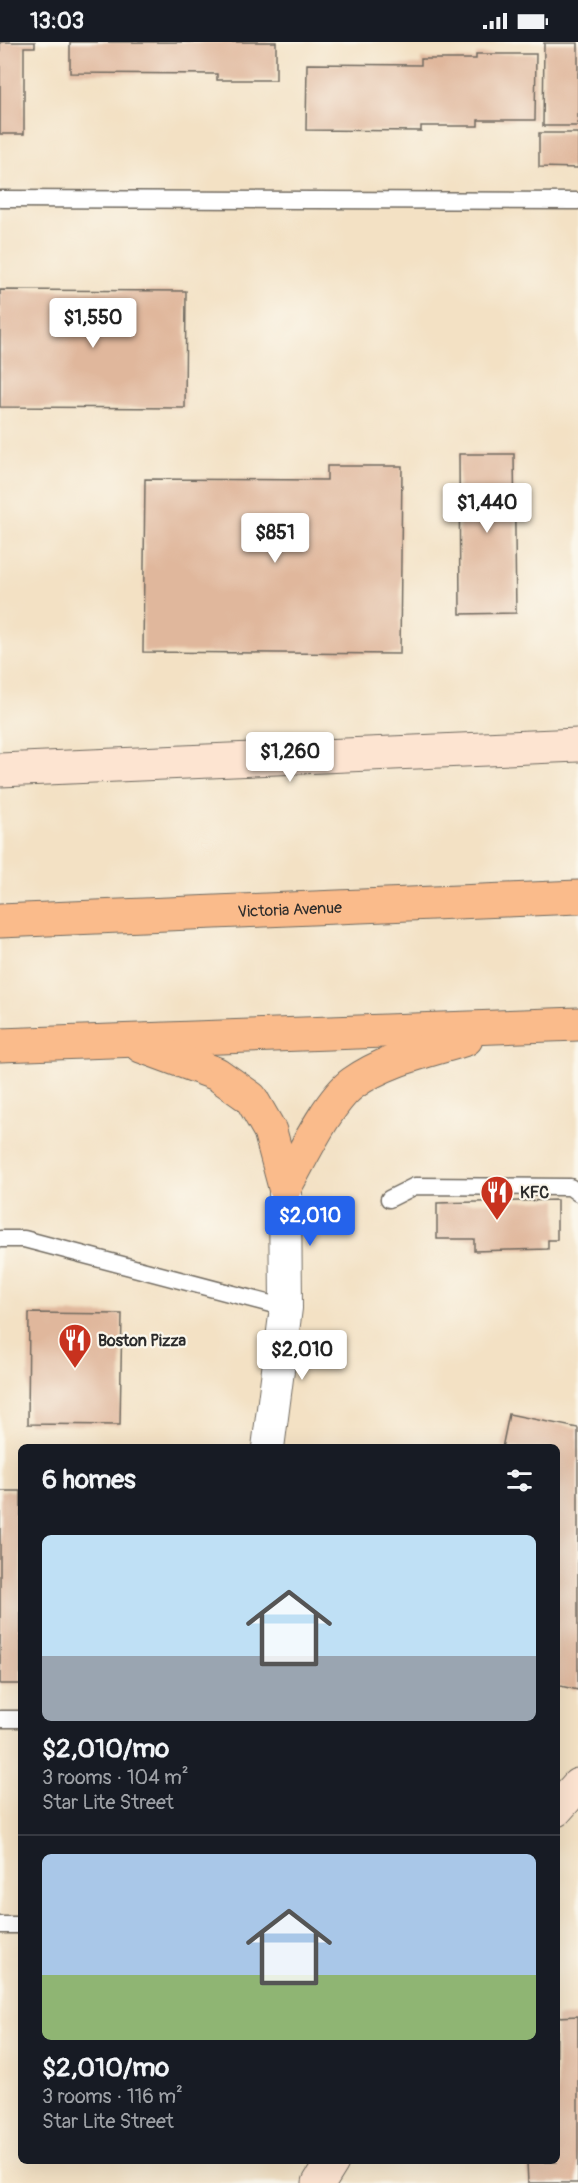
<!DOCTYPE html>
<html lang="en">
<head>
<meta charset="utf-8">
<style>
  :root { --surface:#171b24; --page:#20242c; --text:#f1f3f6; --muted:#9ea1a6; --line:#363941; --accent:#2563eb }
  body { margin:0; font-family:Pangolin,sans-serif; background:var(--page); color:var(--text); height:100vh; display:flex; flex-direction:column; font-size:22px; white-space:nowrap }
  * { box-sizing:border-box; margin:0 }
  p { font-size:20px; color:var(--muted) }
  .icon { flex:none; width:33px; height:33px; fill:none; stroke:currentColor; stroke-width:2; stroke-linecap:round; stroke-linejoin:round }
  .map { position:relative; flex:1; overflow:hidden }
  .side { position:absolute; left:18px; top:1402px; width:542px; height:720px; display:flex; flex-direction:column; background:var(--surface); border-radius:9px; box-shadow:0 6px 24px #0002 }
  .side>* { flex:none }
  .price { position:absolute; translate:-50% -51px; padding:0 14px; border-radius:6px; background:#fff; color:#222; font-size:20px; line-height:39px; filter:drop-shadow(0 2px 3px #0008) }
  .price::after { content:''; position:absolute; left:50%; top:36px; width:18px; height:14px; margin-left:-9px; background:inherit; clip-path:polygon(0 0,100% 0,50% 100%) }
  .price.active { background:var(--accent); color:#fff }
  ul { padding:0; list-style:none }
  li { display:grid; align-content:center; gap:12px; height:318px; padding:0 24px }
  li+li { border-top:2px solid var(--line) }
  li span { display:grid; place-items:center; height:186px; border-radius:9px; color:#555 }
  li>.icon { margin-inline-start:auto }
  span .icon { width:108px; height:108px; fill:#fffc; stroke-width:1 }
  li b { font-size:26px }
  h2 { display:flex; justify-content:space-between; align-items:center; height:72px; padding:0 24px; font-size:26px }
  .status { display:flex; justify-content:space-between; align-items:center; height:42px; padding:0 30px; background:var(--surface); direction:ltr }
  .status svg { height:16px; fill:currentColor }
  .map>svg:first-child { display:block }
  .building { fill:#e0b79c }
  .lines { fill:none; stroke-linecap:round; stroke-linejoin:round }
  .lane-casing { stroke:#716b61; stroke-width:19 }
  .street-casing { stroke:#716b61; stroke-width:34 }
  .secondary-casing { stroke:#716b61; stroke-width:35 }
  .highway-casing { stroke:#716b61; stroke-width:35 }
  .lane { stroke:#fff; stroke-width:16 }
  .street { stroke:#fff; stroke-width:32 }
  .secondary { stroke:#fde4d1; stroke-width:33 }
  .highway { stroke:#fabb8b; stroke-width:33 }
  .labels { text-anchor:middle; stroke-width:4.5; stroke-linejoin:round; paint-order:stroke }
  .street-label { font-size:16px; fill:#2b2b2b; stroke:#fbf7ec }
  .poi-label { font-size:16px; font-weight:bold; fill:#2b2b2b; stroke:#fbf7ec; text-anchor:start }
</style>
</head>
<body>
<div class="status"><b>13:03</b><svg viewBox="0 0 49 12"><path d="M0 12V9h3v3zM5 12V6h3v6zM10 12V3h3v9zM15 12V0h3v12zM26 1h20v11H26zM47 4h2v5h-2z"/></svg></div>
<div class="map">
<svg width="578" height="2141" viewBox="0 0 578 2141">
  <rect width="100%" height="100%" fill="#fbf7ec"/>
  <filter id="ink" filterUnits="userSpaceOnUse"><feTurbulence type="fractalNoise" baseFrequency=".0167" numOctaves="2"/><feDisplacementMap in="SourceGraphic" scale="12" xChannelSelector="R" yChannelSelector="G"/><feConvolveMatrix kernelMatrix="1 2 1 2 8 2 1 2 1" color-interpolation-filters="sRGB"/></filter>
  <filter id="wash" filterUnits="userSpaceOnUse"><feTurbulence type="fractalNoise" baseFrequency=".008" numOctaves="4" result="noise"/><feDisplacementMap in="SourceGraphic" scale="24" xChannelSelector="R" yChannelSelector="G"/><feGaussianBlur stdDeviation="1.35" result="paint"/><feColorMatrix in="noise" values="0 0 0 0 0 0 0 0 0 0 0 0 0 0 0 0 0 1.4 0 .05"/><feComposite in="paint" operator="in"/></filter>
  <g filter="url(#wash)">
    <rect width="100%" height="100%" fill="#f3e1c4"/>
    <g id="blocks">
      <!-- building -->
      <path class="building" d="M 0,0 L 35,0 L 35,5 L 24,5 L 24,92 L 0,92 Z
        M 70,0 L 276,0 L 276,38 L 217,38 L 217,32 L 70,31 Z
        M 544,1 L 578,1 L 578,84 L 543,84 Z
        M 476,12 L 536,12 L 535,78 L 478,78 L 478,84 L 421,84 L 421,89 L 306,88 L 307,22 L 421,23 L 421,17 L 476,17 Z
        M 539,91 L 578,91 L 578,126 L 539,125 Z
        M 0,248 L 186,249 L 185,366 L 0,365 Z
        M 459,412 L 514,412 L 516,571 L 460,572 Z
        M 327,424 L 402,424 L 400,612 L 143,610 L 145,437 L 327,438 Z
        M 557,1158 L 557,1198 L 548,1198 L 548,1207 L 474,1209 L 474,1197 L 437,1197 L 437,1161 Z
        M 29,1271 L 122,1272 L 120,1383 L 28,1382 Z
        M 509,1372 L 578,1386 L 578,1648 L 556,1643 L 556,1406 L 502,1406 Z
        M 0,1449 L 21,1449 L 21,1642 L 0,1642 Z
        M 578,1974 L 578,2141 L 528,2141 L 527,2120 L 556,2120 L 557,1975 Z"/>
    </g>
  </g>
  <g filter="url(#ink)">
    <use href="#blocks" fill-opacity="0" stroke="#716b61" stroke-width="1.5"/>
    <g class="lines">
      <defs>
        <path id="lane" d="M 0,157 L 578,159
          M 389,1157 L 415,1144 L 570,1145 L 578,1151
          M 0,1197 L 24,1197 L 286,1266
          M 0,1677 L 21,1677
          M 0,1883 L 21,1883"/>
        <path id="street" d="M 268,1406 L 286,1266 L 285,1145"/>
        <path id="secondary" d="M 0,728 L 578,703
          M 556,1768 L 578,1743
          M 319,2141 L 332,2120"/>
        <g id="highway">
          <path id="s1" d="M 0,879 L 578,855"/>
          <path d="M 0,1003 L 578,982"/>
          <path d="M 141,1004 L 217,1032 L 251,1056 L 270,1089 L 285,1145"/>
          <path d="M 285,1145 C 301,1117 328,1059 353,1041 C 386,1017 429,1009 466,997"/>
        </g>
      </defs>
      <!-- lane casing -->
      <use href="#lane" class="lane-casing"/>
      <!-- street casing -->
      <use href="#street" class="street-casing"/>
      <!-- secondary casing -->
      <use href="#secondary" class="secondary-casing"/>
      <!-- highway casing -->
      <use href="#highway" class="highway-casing"/>
      <!-- lane -->
      <use href="#lane" class="lane"/>
      <!-- street -->
      <use href="#street" class="street"/>
      <!-- secondary -->
      <use href="#secondary" class="secondary"/>
      <!-- highway -->
      <use href="#highway" class="highway"/>
    </g>
  </g>
  <!-- icons -->
  <defs>
    <symbol id="restaurant-pin" viewBox="-11 -11 22 30"><path d="M0 17L-7.5 6A9.5 9.5 0 1 1 7.5 6Z" fill="#c8321e" stroke="#fbf7ec"/><path d="M-5-6h1v4h1v-4h1v4h1v-4h1v5L-1.5 .5V6h-2V.5L-5-1ZM5-6V6H3V1.5H1.5Q1.5-4 5-6Z" fill="#fff"/></symbol>
  </defs>
  <g fill-rule="evenodd">
    <use href="#restaurant-pin" x="478" y="1131" width="38" height="52"/>
    <use href="#restaurant-pin" x="56" y="1279" width="38" height="52"/>
  </g>
  <g class="labels">
    <!-- street labels -->
    <g class="street-label">
      <text dy="6" stroke="none"><textPath href="#s1" startOffset="290">Victoria Avenue</textPath></text>
    </g>
    <!-- poi labels -->
    <g class="poi-label">
      <text x="520" y="1156">KFC</text>
      <text x="98" y="1304">Boston Pizza</text>
    </g>
  </g>
</svg>
<b class="price" style="left:93px;top:307px">$1,550</b>
<b class="price" style="left:487px;top:492px">$1,440</b>
<b class="price" style="left:275px;top:522px">$851</b>
<b class="price" style="left:290px;top:741px">$1,260</b>
<b class="price active" style="left:310px;top:1205px">$2,010</b>
<b class="price" style="left:302px;top:1339px">$2,010</b>
<section class="side">
<h2>6 homes<svg class="icon" aria-label="filters" viewBox="0 0 24 24"><path d="M4 7h16M4 17h16"/><circle cx="9" cy="7" r="2"/><circle cx="15" cy="17" r="2"/></svg></h2>
<ul>
<li><span style="background:linear-gradient(#bfe0f5 65%,#9aa5b1 0)"><svg class="icon" aria-label="home" viewBox="0 0 24 24"><path d="M3 11l9-7 9 7M6 9v11h12V9"/></svg></span><div><b>$2,010/mo</b><p>3 rooms · 104 m²</p><p>Star Lite Street</p></div></li>
<li><span style="background:linear-gradient(#a9c7e8 65%,#8fb573 0)"><svg class="icon" aria-label="home" viewBox="0 0 24 24"><path d="M3 11l9-7 9 7M6 9v11h12V9"/></svg></span><div><b>$2,010/mo</b><p>3 rooms · 116 m²</p><p>Star Lite Street</p></div></li>
</ul>
</section>
</div>
</body>
</html>
